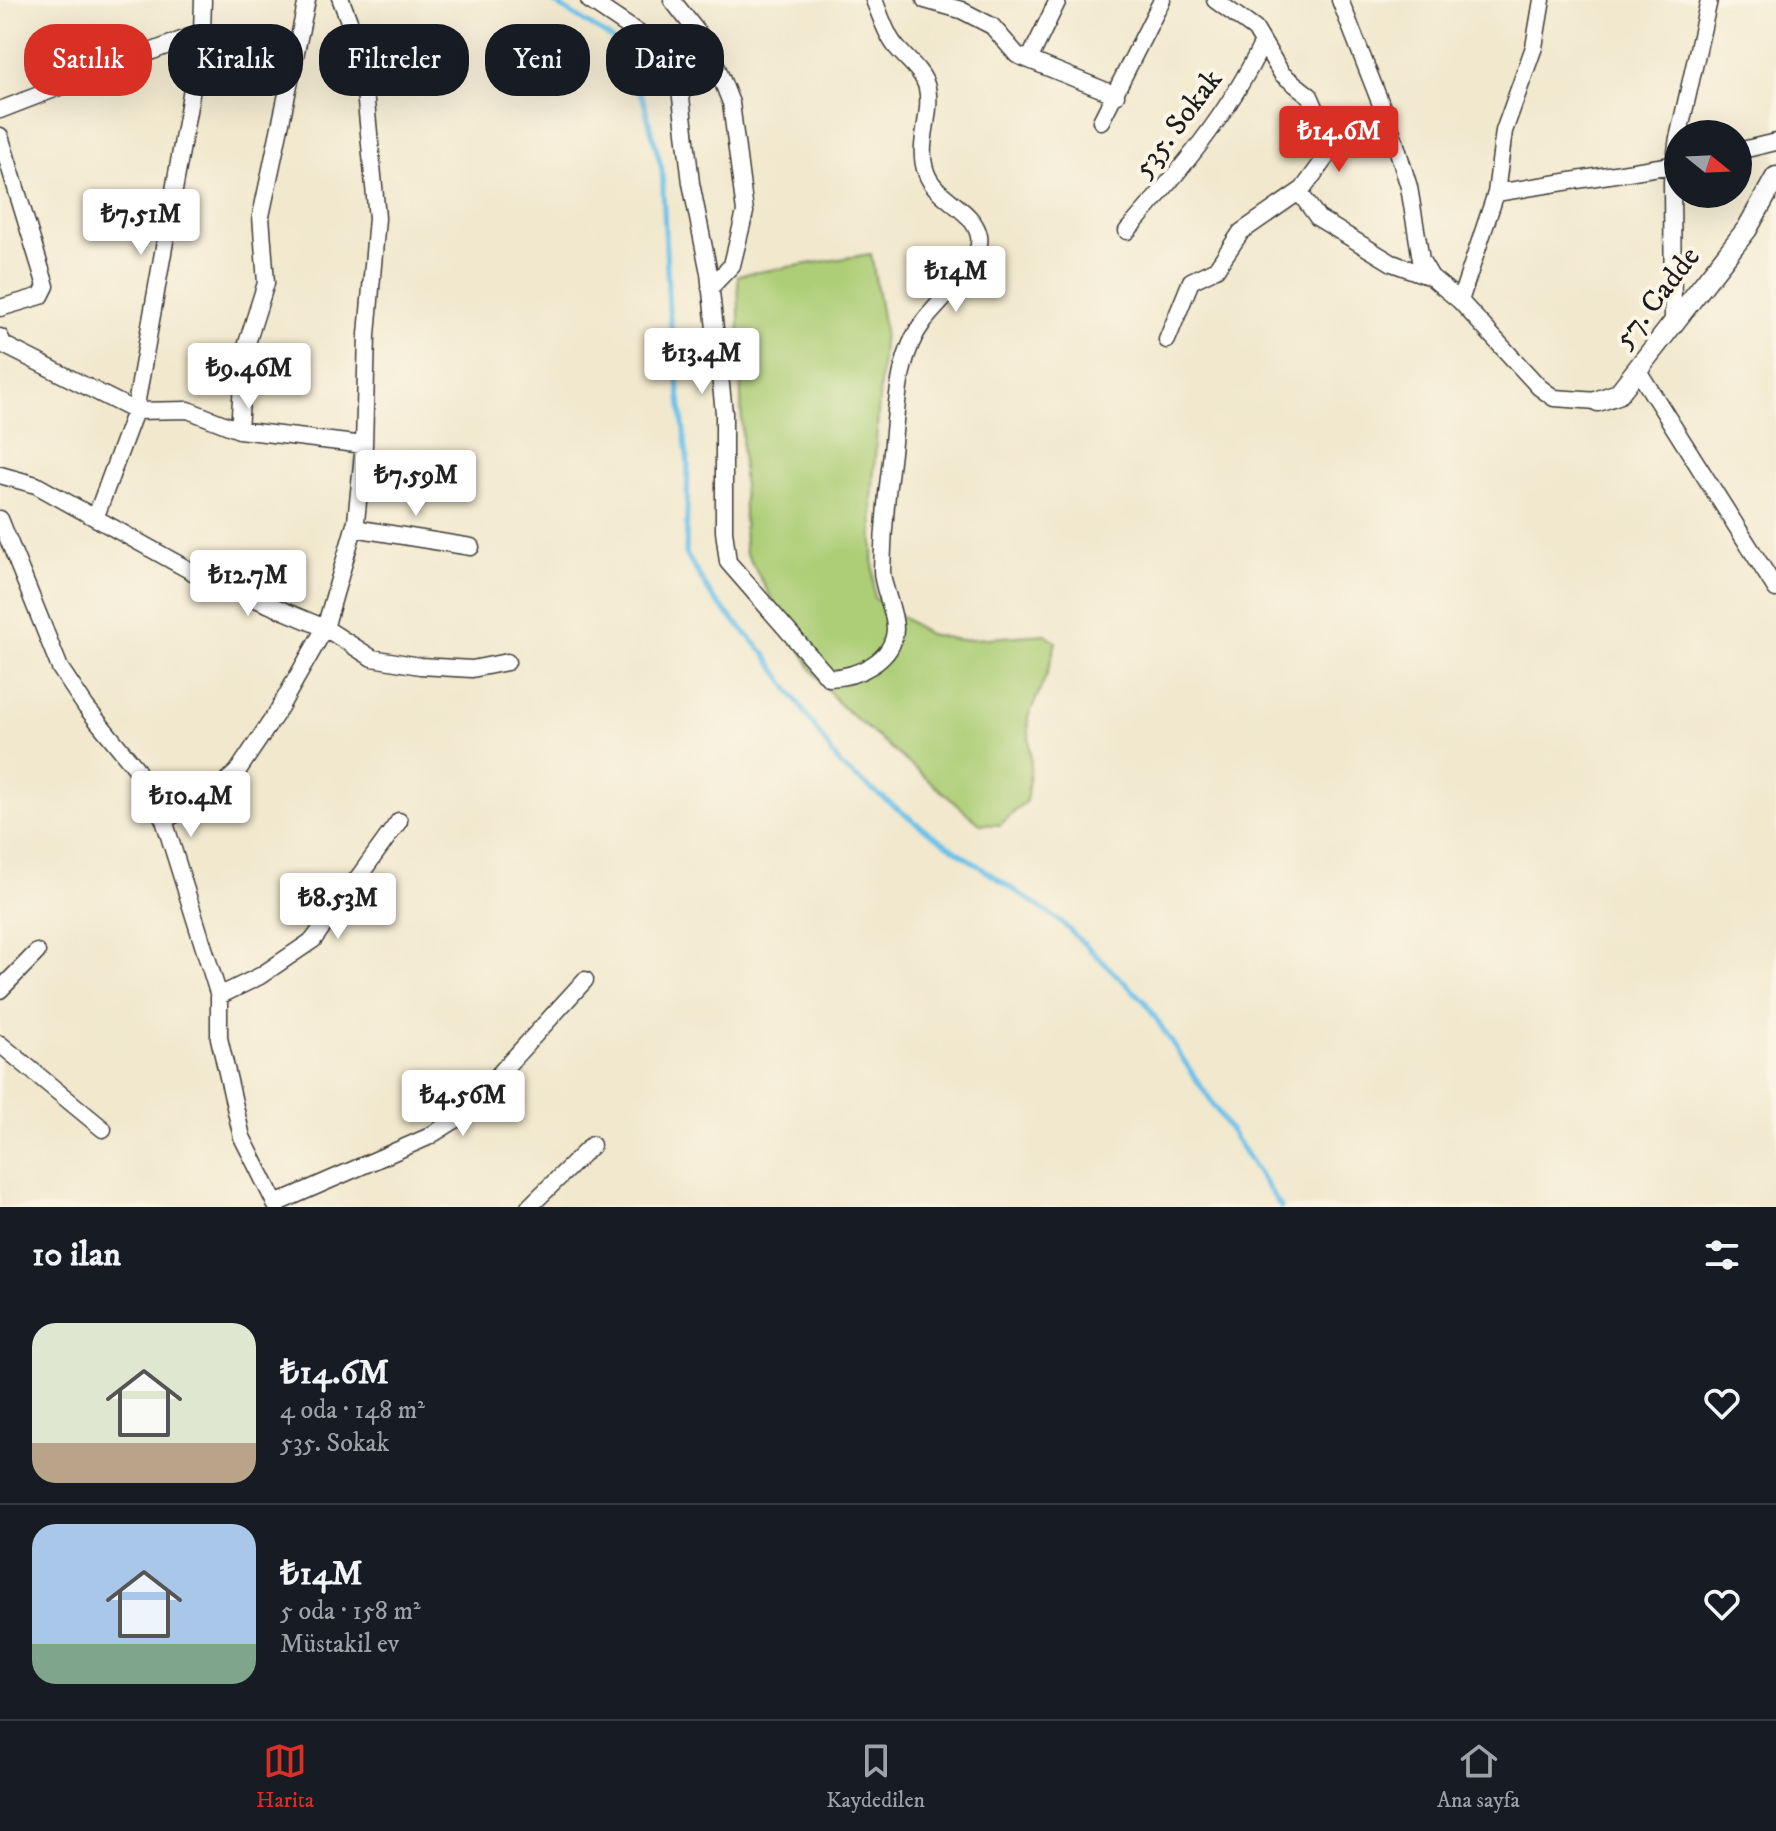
<!DOCTYPE html>
<html lang="tr">
<head>
<meta charset="utf-8">
<style>
  :root { --surface:#171b24; --page:#242831; --text:#f1f3f6; --muted:#9ea1a6; --line:#363941; --accent:#d93025 }
  body { margin:0; font-family:"IM FELL DW Pica",serif; background:var(--page); color:var(--text); height:100vh; display:flex; flex-direction:column; font-size:30px; white-space:nowrap }
  * { box-sizing:border-box; margin:0 }
  p { font-size:26px; color:var(--muted) }
  .icon { flex:none; width:44px; height:44px; fill:none; stroke:currentColor; stroke-width:2; stroke-linecap:round; stroke-linejoin:round }
  .map { position:relative; height:1207px; overflow:hidden }
  .drawer { display:flex; flex-direction:column; background:var(--surface); flex:1 }
  .drawer>* { flex:none }
  .hud { position:absolute; left:24px; top:24px; width:800px; height:72px; display:flex; gap:16px }
  .needle { width:52px; rotate:108deg }
  .tools { position:absolute; left:1664px; top:120px; display:grid; gap:16px }
  .tools a { display:grid; place-items:center; width:88px; height:88px; border-radius:50%; background:var(--surface); box-shadow:0 8px 32px #0002; font-size:40px }
  .price { position:absolute; translate:-50% -68px; padding:0 18px; border-radius:8px; background:#fff; color:#222; font-size:26px; line-height:52px; filter:drop-shadow(0 2px 4px #0008) }
  .price::after { content:''; position:absolute; left:50%; top:48px; width:24px; height:18px; margin-left:-12px; background:inherit; clip-path:polygon(0 0,100% 0,50% 100%) }
  .price.selected { background:var(--accent); color:#fff }
  ul { padding:0; list-style:none }
  li { display:flex; align-items:center; gap:24px; height:200px; padding:0 32px }
  li+li { border-top:2px solid var(--line) }
  li span { display:grid; place-items:center; flex:none; width:224px; height:160px; border-radius:24px; color:#555 }
  li>.icon { margin-inline-start:auto }
  span .icon { width:96px; height:96px; fill:#fffc; stroke-width:1 }
  li b { font-size:34px }
  h2 { display:flex; justify-content:space-between; align-items:center; height:96px; padding:0 32px; font-size:34px }
  .tag { padding:0 28px; border-radius:32px; background:var(--surface); box-shadow:0 8px 32px #0002; font-size:28px; line-height:72px }
  .tag.selected { background:var(--accent); color:#fff }
  .menu { display:flex; justify-content:space-around; align-items:center; height:112px; border-top:2px solid var(--line); background:var(--surface); font-size:22px; color:var(--muted) }
  .menu a { display:grid; justify-items:center; gap:4px }
  .menu .selected { color:var(--accent) }
  .map>svg:first-child { display:block }
  .green { fill:#adce77; stroke:#64754a; stroke-width:2 }
  .lines { fill:none; stroke-linecap:round; stroke-linejoin:round }
  .stream { stroke:#6dc1e9; stroke-width:5 }
  .minor-casing { stroke:#3c3b37; stroke-width:19 }
  .tertiary-casing { stroke:#3c3b37; stroke-width:23 }
  .minor { stroke:#fff; stroke-width:16 }
  .tertiary { stroke:#fff; stroke-width:20 }
  .labels { text-anchor:middle; stroke-width:8; stroke-linejoin:round; paint-order:stroke }
  .street-label { font-size:30px; fill:#1c1c1c; stroke:#fcf5e5 }
</style>
</head>
<body>
<div class="map">
<svg width="1776" height="1207" viewBox="0 0 1776 1207">
  <rect width="100%" height="100%" fill="#fcf5e5"/>
  <filter id="ink" filterUnits="userSpaceOnUse"><feTurbulence type="fractalNoise" baseFrequency=".0125" numOctaves="2"/><feDisplacementMap in="SourceGraphic" scale="16" xChannelSelector="R" yChannelSelector="G"/><feConvolveMatrix kernelMatrix="1 2 1 2 8 2 1 2 1" color-interpolation-filters="sRGB"/></filter>
  <filter id="wash" filterUnits="userSpaceOnUse"><feTurbulence type="fractalNoise" baseFrequency=".006" numOctaves="4" result="noise"/><feDisplacementMap in="SourceGraphic" scale="32" xChannelSelector="R" yChannelSelector="G"/><feGaussianBlur stdDeviation="1.8" result="paint"/><feColorMatrix in="noise" values="0 0 0 0 0 0 0 0 0 0 0 0 0 0 0 0 0 1.4 0 .05"/><feComposite in="paint" operator="in"/></filter>
  <g filter="url(#wash)">
    <rect width="100%" height="100%" fill="#f1e8cd"/>
    <!-- green -->
    <path class="green" d="M 871,254 L 884,328 L 872,499 L 874,598 L 928,634 L 959,640 L 1046,634 L 1056,642 L 1047,674 L 1028,717 L 1031,765 L 1026,801 L 1000,825 L 980,824 L 840,705 L 812,670 L 745,551 L 738,275 Z"/>
    <g class="lines">
      <!-- stream -->
      <path class="stream" d="M 550,0 L 612,39 L 643,99 L 662,170 L 669,309 L 688,464 L 686,554 L 713,598 L 765,654 L 841,766 L 930,833 L 1060,921 L 1145,1002 L 1281,1207"/>
    </g>
  </g>
  <g filter="url(#ink)">
    <g class="lines">
      <defs>
        <path id="minor" d="M 589,0 L 653,43 L 680,89 L 691,183 L 709,273 L 724,413 L 724,531 L 728,562 L 829,678 C 857,677 894,661 895,629 C 895,609 882,589 882,570 C 883,533 886,497 891,461 C 897,415 895,359 924,321 C 939,301 984,263 979,236 C 974,209 935,199 926,172 C 916,145 933,114 927,88 C 923,70 904,58 894,44 C 885,32 880,14 874,0
          M 672,0 L 709,47 L 731,103 L 745,212 L 732,265 L 710,288
          M 925,0 L 961,10 L 992,26 L 1017,55 L 1116,95
          M 1340,0 L 1393,135 L 1409,187 L 1421,260 L 1431,277 L 1460,301 L 1539,387 L 1554,398 L 1598,401
          M 1029,60 L 1058,0
          M 0,110 L 202,32
          M 1101,121 L 1162,0
          M 1679,134 L 1709,0
          M 0,136 L 46,286 L 41,296 L 0,308
          M 1738,151 L 1776,142
          M 1299,192 L 1318,218 L 1392,263 L 1431,277
          M 1496,193 L 1678,164
          M 1127,231 C 1179,172 1229,114 1263,42
          M 1460,301 L 1496,193 L 1504,131 L 1534,47 L 1542,0
          M 1673,324 L 1672,181 L 1678,137
          M 0,337 L 4,345 L 135,411 L 188,410 L 239,430 L 364,445
          M 1167,340 L 1191,281 L 1216,269 L 1241,232 L 1303,189 L 1329,153 L 1326,132 L 1310,96 L 1282,74 L 1255,29 L 1215,0
          M 1637,369 L 1776,589
          M 239,430 L 244,353 L 266,283 L 261,216 L 307,0
          M 0,475 L 36,485 L 198,575 L 325,628 L 372,658 L 420,666 L 472,669 L 507,662
          M 96,516 L 135,411 L 202,32 L 203,0
          M 0,519 L 60,668 L 86,707 L 135,767 L 164,820 L 219,996 L 219,1038 L 242,1137 L 277,1207
          M 354,528 L 471,547
          M 164,820 L 209,797 L 237,772 L 276,714 L 325,628 L 356,521 L 364,445 L 367,335 L 377,218 L 364,81 L 357,42 L 341,0
          M 0,990 L 37,952
          M 219,996 L 260,976 L 313,940 L 399,821
          M 0,1044 L 103,1129
          M 275,1204 L 428,1137 L 460,1117 L 585,980
          M 529,1207 L 592,1145"/>
        <path id="tertiary" d="M 1598,401 L 1618,394 L 1747,229 L 1776,177"/>
      </defs>
      <!-- minor casing -->
      <use href="#minor" class="minor-casing"/>
      <!-- tertiary casing -->
      <use href="#tertiary" class="tertiary-casing"/>
      <!-- minor -->
      <use href="#minor" class="minor"/>
      <!-- tertiary -->
      <use href="#tertiary" class="tertiary"/>
    </g>
  </g>
  <g class="labels">
    <!-- street labels -->
    <g class="street-label">
      <text transform="translate(1177 123) rotate(-53)" y="10">535. Sokak</text>
      <text transform="translate(1656 297) rotate(-52)" y="10">57. Cadde</text>
    </g>
  </g>
</svg>
<div class="tools">
<a><svg class="needle" viewBox="-14 -14 28 28"><path d="M0-13l5 13h-10z" fill="#e53935"/><path d="M0 13l5-13h-10z" fill="#9ea1a6"/></svg></a>
</div>
<b class="price selected" style="left:1339px;top:174px">₺14.6M</b>
<b class="price" style="left:141px;top:257px">₺7.51M</b>
<b class="price" style="left:956px;top:314px">₺14M</b>
<b class="price" style="left:702px;top:396px">₺13.4M</b>
<b class="price" style="left:249px;top:411px">₺9.46M</b>
<b class="price" style="left:416px;top:518px">₺7.59M</b>
<b class="price" style="left:248px;top:618px">₺12.7M</b>
<b class="price" style="left:191px;top:839px">₺10.4M</b>
<b class="price" style="left:338px;top:941px">₺8.53M</b>
<b class="price" style="left:463px;top:1138px">₺4.56M</b>
<div class="hud">
<a class="tag selected">Satılık</a>
<a class="tag">Kiralık</a>
<a class="tag">Filtreler</a>
<a class="tag">Yeni</a>
<a class="tag">Daire</a>
</div>
</div>
<section class="drawer">
<h2>10 ilan<svg class="icon" aria-label="filters" viewBox="0 0 24 24"><path d="M4 7h16M4 17h16"/><circle cx="9" cy="7" r="2"/><circle cx="15" cy="17" r="2"/></svg></h2>
<ul>
<li><span style="background:linear-gradient(#dfe7d0 75%,#b9a48a 0)"><svg class="icon" aria-label="home" viewBox="0 0 24 24"><path d="M3 11l9-7 9 7M6 9v11h12V9"/></svg></span><div><b>₺14.6M</b><p>4 oda · 148 m²</p><p>535. Sokak</p></div><svg class="icon" aria-label="heart" viewBox="0 0 24 24"><path d="M12 20l-8-8c-3-5 5-10 8-4 3-6 11-1 8 4z"/></svg></li>
<li><span style="background:linear-gradient(#a9c7e8 75%,#7fa58c 0)"><svg class="icon" aria-label="home" viewBox="0 0 24 24"><path d="M3 11l9-7 9 7M6 9v11h12V9"/></svg></span><div><b>₺14M</b><p>5 oda · 158 m²</p><p>Müstakil ev</p></div><svg class="icon" aria-label="heart" viewBox="0 0 24 24"><path d="M12 20l-8-8c-3-5 5-10 8-4 3-6 11-1 8 4z"/></svg></li>
</ul>
</section>
<nav class="menu">
<a class="selected"><svg class="icon" aria-label="map" viewBox="0 0 24 24"><path d="M3 6l6-2 6 2 6-2v14l-6 2-6-2-6 2zM9 4v14M15 6v14"/></svg>Harita</a>
<a><svg class="icon" aria-label="saved" viewBox="0 0 24 24"><path d="M7 4h10v16l-5-4-5 4z"/></svg>Kaydedilen</a>
<a><svg class="icon" aria-label="home" viewBox="0 0 24 24"><path d="M3 11l9-7 9 7M6 9v11h12V9"/></svg>Ana sayfa</a>
</nav>
</body>
</html>
